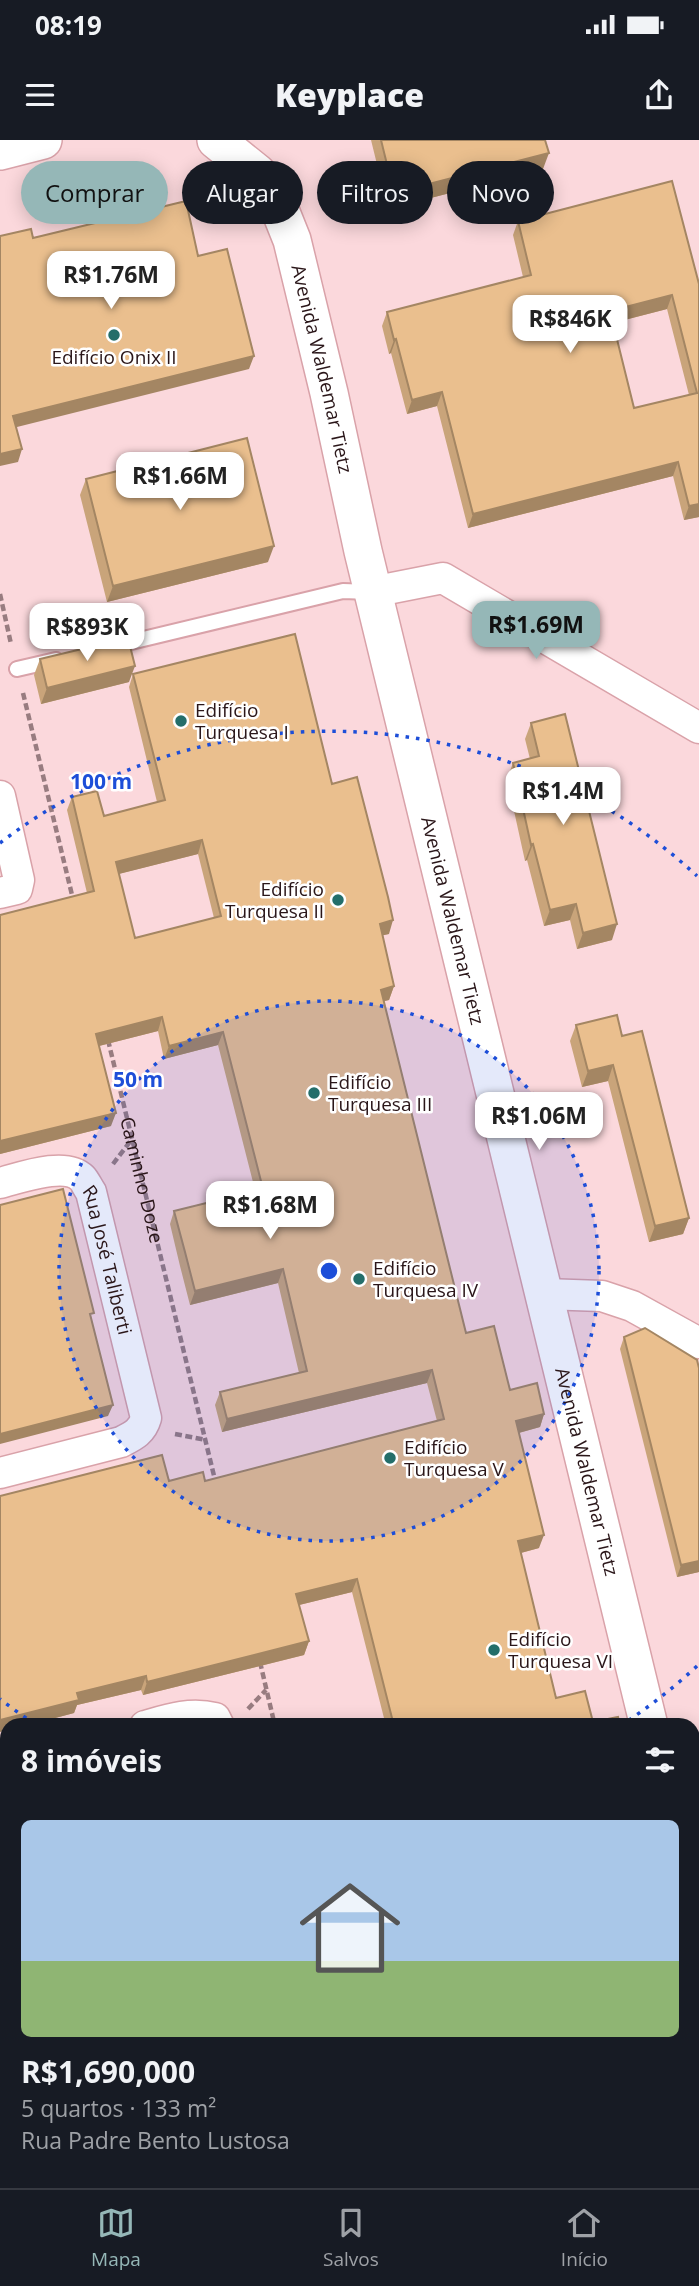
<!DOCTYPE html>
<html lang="pt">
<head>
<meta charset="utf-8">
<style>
  :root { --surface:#171b24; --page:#20242c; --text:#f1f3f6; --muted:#9ea1a6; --line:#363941; --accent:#95b7b7 }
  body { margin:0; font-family:"Open Sans",sans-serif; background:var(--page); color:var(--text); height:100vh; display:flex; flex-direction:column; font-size:26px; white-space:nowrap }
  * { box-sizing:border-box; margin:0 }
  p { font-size:23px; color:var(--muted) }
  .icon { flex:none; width:38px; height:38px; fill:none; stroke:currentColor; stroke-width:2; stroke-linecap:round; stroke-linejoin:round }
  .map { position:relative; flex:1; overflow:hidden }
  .side { position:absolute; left:0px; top:1578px; width:700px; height:471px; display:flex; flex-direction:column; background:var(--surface); border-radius:21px 21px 0 0; box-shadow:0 4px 18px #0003 }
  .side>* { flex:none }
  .hud { position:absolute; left:21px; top:21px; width:658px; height:63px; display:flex; gap:14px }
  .price { position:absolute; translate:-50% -60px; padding:0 16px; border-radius:14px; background:#fff; color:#222; font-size:23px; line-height:46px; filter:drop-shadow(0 2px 4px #0008) }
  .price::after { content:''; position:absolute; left:50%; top:42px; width:21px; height:16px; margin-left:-10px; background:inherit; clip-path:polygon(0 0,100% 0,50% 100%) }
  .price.selected { background:var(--accent); color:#111 }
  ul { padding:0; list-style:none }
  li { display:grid; align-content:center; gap:14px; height:371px; padding:0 21px }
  li span { display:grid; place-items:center; height:217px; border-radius:10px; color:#555 }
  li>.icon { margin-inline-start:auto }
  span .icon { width:126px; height:126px; fill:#fffc; stroke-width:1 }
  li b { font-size:30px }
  h2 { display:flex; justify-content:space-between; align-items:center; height:84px; padding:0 21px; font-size:30px }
  .tag { padding:0 24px; border-radius:32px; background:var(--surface); box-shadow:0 4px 18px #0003; font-size:24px; line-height:63px }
  .tag.selected { background:var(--accent); color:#111 }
  .status { display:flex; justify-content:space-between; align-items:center; height:49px; padding:0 35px; background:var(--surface); direction:ltr }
  .status svg { height:19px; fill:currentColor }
  header { display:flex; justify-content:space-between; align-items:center; height:91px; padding:0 21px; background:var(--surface); font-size:32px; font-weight:800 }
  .menu { display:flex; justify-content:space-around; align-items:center; height:98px; border-top:2px solid var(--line); background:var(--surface); font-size:19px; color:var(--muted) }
  .menu a { display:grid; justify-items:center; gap:4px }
  .menu .selected { color:var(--accent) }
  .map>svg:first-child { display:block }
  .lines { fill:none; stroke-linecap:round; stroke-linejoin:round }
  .service-casing { stroke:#d9a2a9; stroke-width:18 }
  .minor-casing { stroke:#d9a2a9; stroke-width:33 }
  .tertiary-casing { stroke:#d9a2a9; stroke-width:40 }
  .path { stroke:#987c80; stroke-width:4.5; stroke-dasharray:7 3.5; stroke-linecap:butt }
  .service { stroke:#fff; stroke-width:14 }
  .minor { stroke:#fff; stroke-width:30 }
  .tertiary { stroke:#fff; stroke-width:37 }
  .wall { fill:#c9a47a; fill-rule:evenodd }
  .shaded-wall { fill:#a48663 }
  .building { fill:#eabf8e; stroke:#a48663; stroke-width:2; fill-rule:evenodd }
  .ring { fill:none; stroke:#1d4ed8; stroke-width:3.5; stroke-dasharray:3.5 7 }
  .poi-dot { fill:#246e6a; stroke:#fff; stroke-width:2.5 }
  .labels { text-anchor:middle; stroke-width:5; stroke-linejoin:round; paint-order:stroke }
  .poi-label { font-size:19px; fill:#2a1619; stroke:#fff; text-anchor:start }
  .street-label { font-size:19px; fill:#2a1619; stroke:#fff }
  .centre { fill:#1d4ed8; stroke:#fff; stroke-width:3.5 }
  .ring-label { font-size:21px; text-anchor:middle; font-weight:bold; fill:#1d4ed8; stroke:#fff; stroke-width:5; stroke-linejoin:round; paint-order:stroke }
</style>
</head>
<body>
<div class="status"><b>08:19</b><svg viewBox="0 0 49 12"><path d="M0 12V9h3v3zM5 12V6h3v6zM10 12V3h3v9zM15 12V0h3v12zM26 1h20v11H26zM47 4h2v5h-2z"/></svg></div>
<header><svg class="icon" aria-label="menu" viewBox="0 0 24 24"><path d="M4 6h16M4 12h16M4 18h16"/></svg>Keyplace<svg class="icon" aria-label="share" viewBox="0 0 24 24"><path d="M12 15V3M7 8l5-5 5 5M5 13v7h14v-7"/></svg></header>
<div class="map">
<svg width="699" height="2048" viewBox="0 0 699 2048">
  <rect width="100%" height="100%" fill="#fbd8dc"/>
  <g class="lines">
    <defs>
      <path id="service" d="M 110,507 L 343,451 L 370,452
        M 17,529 L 56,520"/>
      <g id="minor">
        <path d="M 372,452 L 443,438 L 699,588"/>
        <path d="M 0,656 L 19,740 L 17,749 L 0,753"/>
        <path id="s2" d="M 0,1043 C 20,1038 65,1021 82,1038 C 85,1041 88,1048 91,1052 L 146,1278 C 142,1292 133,1296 121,1302 L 0,1333"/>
        <path d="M 544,1154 L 602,1156 L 632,1166 L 699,1203"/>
        <path d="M 145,1586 C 169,1579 190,1572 215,1578 L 219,1586"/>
        <path d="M 0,1623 L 7,1621"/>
        <path d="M 0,1914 L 7,1913"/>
        <path d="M 386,2042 L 387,2048"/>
      </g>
      <g id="tertiary">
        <path id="s3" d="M 216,0 L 257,33 L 278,65 L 292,100 L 329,253 L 363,411 L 649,1586"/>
        <path d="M 0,11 L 43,0"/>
        <path d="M 693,1769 L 699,1793"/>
      </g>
    </defs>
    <!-- service casing -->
    <use href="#service" class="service-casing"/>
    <!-- minor casing -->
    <use href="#minor" class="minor-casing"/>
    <!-- tertiary casing -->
    <use href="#tertiary" class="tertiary-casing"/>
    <!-- path -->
    <g class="path">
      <path d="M 0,454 L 11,504"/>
      <path d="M 23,553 L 73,759"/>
      <path id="s1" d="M 108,900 L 216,1344"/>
      <path d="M 113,1024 L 132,999"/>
      <path d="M 175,1294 L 206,1300"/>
      <path d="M 260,1522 L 275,1586"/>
      <path d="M 248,1569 L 266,1550"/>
      <path d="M 141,2048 L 163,2042"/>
    </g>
    <!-- service -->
    <use href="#service" class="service"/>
    <!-- minor -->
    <use href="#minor" class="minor"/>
    <!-- tertiary -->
    <use href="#tertiary" class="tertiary"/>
  </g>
  <!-- wall -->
  <path class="wall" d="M 371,0 L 545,0 L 543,29 L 388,69 Z
    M 518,81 L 699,144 L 699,377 L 684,380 L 673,336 L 468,388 L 437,266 L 407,274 L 391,213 L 389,214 L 382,186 L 387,172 L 523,137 L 513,95 ZM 667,169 L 689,255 L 634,268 L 613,183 Z
    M 86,339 L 268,422 L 107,462 L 80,355 Z
    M 40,519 L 129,542 L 41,564 L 34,535 Z
    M 133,534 L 332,644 L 389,794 L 382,795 L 394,846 L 389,860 L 384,861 L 466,1193 L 510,1250 L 544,1274 L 540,1287 L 519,1293 L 539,1408 L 521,1413 L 556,1558 L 593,1582 L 620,1586 L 386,1586 L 352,1452 L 299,1465 L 309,1501 L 304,1515 L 143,1555 L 141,1550 L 77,1565 L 74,1573 L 25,1586 L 169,1341 L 205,1341 L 437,1281 L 427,1243 L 222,1292 L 215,1265 L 220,1252 L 299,1233 L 278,1143 L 190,1165 L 180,1126 L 170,1084 L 174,1071 L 255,1050 L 218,905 L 164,919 L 158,891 L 99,906 L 111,986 L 0,1014 L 87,753 L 67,670 L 72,657 L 104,676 L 157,662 L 129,547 ZM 198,714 L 214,778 L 135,798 L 118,734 Z
    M 531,583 L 612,800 L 577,809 L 570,780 L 544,786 L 527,720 L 525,721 L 507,639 L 513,623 L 530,619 L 525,599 Z
    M 576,885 L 622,896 L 689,1078 L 683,1094 L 649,1102 L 608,941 L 582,947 L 570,901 Z
    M 624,1197 L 699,1432 L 677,1437 L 620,1209 Z
    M 526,2042 L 693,2042 L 699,2048 L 528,2048 Z"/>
  <!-- shaded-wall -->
  <path class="shaded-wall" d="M 549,13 L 543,29 L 388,69 L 394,53 Z
    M 672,155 L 667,169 L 605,185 L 610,171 Z
    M 396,199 L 391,213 L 389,214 L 394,200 Z
    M 254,216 L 249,229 L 9,289 L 13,276 Z
    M 442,252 L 437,266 L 407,274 L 412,260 Z
    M 22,309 L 18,322 L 0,326 L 0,314 Z
    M 678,322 L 673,336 L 468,388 L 473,374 Z
    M 699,364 L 699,377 L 684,380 L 689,366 Z
    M 274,406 L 268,422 L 107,462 L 113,446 Z
    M 135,526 L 129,542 L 41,564 L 47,548 Z
    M 202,700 L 198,714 L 111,736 L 116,722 Z
    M 533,704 L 527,720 L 525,721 L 531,705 Z
    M 576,764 L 570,780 L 544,786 L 550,770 Z
    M 393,780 L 389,794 L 375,797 L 380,784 Z
    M 617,784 L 612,800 L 577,809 L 583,793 Z
    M 394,846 L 389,860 L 376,863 L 381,850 Z
    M 162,877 L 158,891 L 91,908 L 96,894 Z
    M 223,892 L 218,905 L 164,919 L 169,906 Z
    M 613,925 L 608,941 L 582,947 L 588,931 Z
    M 116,973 L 111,986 L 0,1014 L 0,1001 Z
    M 689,1078 L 683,1094 L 649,1102 L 655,1086 Z
    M 283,1129 L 278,1143 L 190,1165 L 195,1151 Z
    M 432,1230 L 427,1243 L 222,1292 L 227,1279 Z
    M 113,1265 L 108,1276 L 0,1304 L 0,1294 Z
    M 544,1274 L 540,1287 L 511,1295 L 516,1281 Z
    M 544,1395 L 539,1408 L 513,1415 L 518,1401 Z
    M 699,1421 L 699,1432 L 677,1437 L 681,1425 Z
    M 357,1439 L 352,1452 L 291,1467 L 296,1454 Z
    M 309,1501 L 304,1515 L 143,1555 L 147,1542 Z
    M 146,1536 L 141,1550 L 77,1565 L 74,1573 L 25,1586 L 7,1586 L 7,1590 L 0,1592 L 0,1580 L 77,1553 Z
    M 7,1853 L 7,1863 L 0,1865 L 0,1855 Z
    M 24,2042 L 73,2042 L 50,2048 L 0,2048 Z"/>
  <!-- building -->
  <path class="building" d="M 381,0 L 545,0 L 549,13 L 394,53 Z
    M 672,41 L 699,144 L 699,364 L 689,366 L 678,322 L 473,374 L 442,252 L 412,260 L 396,199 L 394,200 L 387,172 L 531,135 L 518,81 ZM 672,155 L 697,253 L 634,268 L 610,171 Z
    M 186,61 L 198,116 L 227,109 L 254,216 L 13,276 L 22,309 L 0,314 L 0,96 L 31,89 L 33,98 Z
    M 247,298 L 274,406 L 113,446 L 86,339 Z
    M 295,494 L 332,644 L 357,637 L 388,757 L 393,780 L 380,784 L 394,846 L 381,850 L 466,1193 L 494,1186 L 510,1250 L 537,1243 L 544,1274 L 516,1281 L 544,1395 L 518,1401 L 556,1558 L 585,1551 L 593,1582 L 618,1577 L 620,1586 L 394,1586 L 357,1439 L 296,1454 L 309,1501 L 147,1542 L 146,1536 L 77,1553 L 79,1560 L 0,1580 L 0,1356 L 162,1315 L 169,1341 L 203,1332 L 205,1341 L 444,1279 L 432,1230 L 227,1279 L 220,1252 L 307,1231 L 283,1129 L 195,1151 L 185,1112 L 174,1071 L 263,1049 L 223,892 L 169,906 L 162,877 L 96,894 L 116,973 L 0,1001 L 0,775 L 94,751 L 72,657 L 97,651 L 104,676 L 165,660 L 133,534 ZM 202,700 L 221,776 L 135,798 L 116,722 Z
    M 128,498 L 135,526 L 47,548 L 40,519 Z
    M 565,574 L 617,784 L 583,793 L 576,764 L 550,770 L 533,704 L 531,705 L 513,623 L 539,616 L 531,583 Z
    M 617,875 L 622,896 L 642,891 L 689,1078 L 655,1086 L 613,925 L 588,931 L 576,885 Z
    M 63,1049 L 94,1173 L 90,1174 L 113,1265 L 0,1294 L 0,1065 Z
    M 645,1188 L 697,1220 L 699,1228 L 699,1421 L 681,1425 L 624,1197 Z
    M 7,1645 L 7,1853 L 0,1855 L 0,1647 Z
    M 7,1930 L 7,2042 L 24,2042 L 0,2048 L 0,1931 Z
    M 693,2003 L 699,2028 L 699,2048 L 536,2048 L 534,2042 L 693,2042 Z"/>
  <!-- distance rings -->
  <circle cx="329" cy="1131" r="270" fill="#1d4ed8" fill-opacity=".12"/>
  <g class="ring">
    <circle cx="329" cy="1131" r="270"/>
    <path d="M697 1526A540 540 0 0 1 623 1584M35 1584A540 540 0 0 1 0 1559M0 703A540 540 0 0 1 697 736"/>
  </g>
  <!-- markers -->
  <g class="poi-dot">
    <circle cx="114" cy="195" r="7"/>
    <circle cx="181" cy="581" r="7"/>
    <circle cx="338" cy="760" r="7"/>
    <circle cx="314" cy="953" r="7"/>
    <circle cx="359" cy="1139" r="7"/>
    <circle cx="390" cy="1318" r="7"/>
    <circle cx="494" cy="1510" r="7"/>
  </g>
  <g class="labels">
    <!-- poi labels -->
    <g class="poi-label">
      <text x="114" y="224" text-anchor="middle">Edifício Onix II</text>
      <text x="195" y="577">Edifício<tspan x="195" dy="22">Turquesa I</tspan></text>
      <text x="324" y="756" text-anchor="end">Edifício<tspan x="324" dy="22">Turquesa II</tspan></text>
      <text x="328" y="949">Edifício<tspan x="328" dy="22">Turquesa III</tspan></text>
      <text x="373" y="1135">Edifício<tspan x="373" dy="22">Turquesa IV</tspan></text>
      <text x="404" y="1314">Edifício<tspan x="404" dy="22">Turquesa V</tspan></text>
      <text x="508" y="1506">Edifício<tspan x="508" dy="22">Turquesa VI</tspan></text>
    </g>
    <!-- street labels -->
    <g class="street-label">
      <text dy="7" stroke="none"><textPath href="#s3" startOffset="261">Avenida Waldemar Tietz</textPath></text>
      <text dy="7" stroke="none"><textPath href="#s3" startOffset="828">Avenida Waldemar Tietz</textPath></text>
      <text dy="7" stroke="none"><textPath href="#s1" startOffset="144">Caminho Doze</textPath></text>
      <text dy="7" stroke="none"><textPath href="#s2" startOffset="172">Rua José Taliberti</textPath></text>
      <text dy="7" stroke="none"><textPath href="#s3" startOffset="1395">Avenida Waldemar Tietz</textPath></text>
    </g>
  </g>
  <circle cx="329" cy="1131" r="10" class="centre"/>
  <g class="ring-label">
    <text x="101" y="649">100 m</text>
    <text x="138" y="947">50 m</text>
  </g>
</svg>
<b class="price" style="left:111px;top:171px">R$1.76M</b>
<b class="price" style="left:570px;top:215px">R$846K</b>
<b class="price" style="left:180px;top:372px">R$1.66M</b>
<b class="price selected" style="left:536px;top:521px">R$1.69M</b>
<b class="price" style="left:87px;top:523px">R$893K</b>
<b class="price" style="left:563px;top:687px">R$1.4M</b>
<b class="price" style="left:539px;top:1012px">R$1.06M</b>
<b class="price" style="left:270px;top:1101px">R$1.68M</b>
<div class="hud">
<a class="tag selected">Comprar</a>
<a class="tag">Alugar</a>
<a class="tag">Filtros</a>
<a class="tag">Novo</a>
</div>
<section class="side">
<h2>8 imóveis<svg class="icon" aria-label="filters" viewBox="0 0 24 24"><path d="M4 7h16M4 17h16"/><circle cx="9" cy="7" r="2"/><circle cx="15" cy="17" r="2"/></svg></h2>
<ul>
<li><span style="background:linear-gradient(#a9c7e8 65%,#8fb573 0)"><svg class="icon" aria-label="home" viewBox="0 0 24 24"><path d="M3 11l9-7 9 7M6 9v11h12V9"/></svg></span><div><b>R$1,690,000</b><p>5 quartos · 133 m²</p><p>Rua Padre Bento Lustosa</p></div></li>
</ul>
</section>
</div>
<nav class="menu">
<a class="selected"><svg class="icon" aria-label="map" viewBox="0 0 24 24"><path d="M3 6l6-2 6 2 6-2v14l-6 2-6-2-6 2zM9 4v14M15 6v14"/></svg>Mapa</a>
<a><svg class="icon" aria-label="saved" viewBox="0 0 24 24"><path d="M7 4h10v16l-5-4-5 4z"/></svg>Salvos</a>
<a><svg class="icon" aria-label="home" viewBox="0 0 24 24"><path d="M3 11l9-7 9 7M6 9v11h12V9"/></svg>Início</a>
</nav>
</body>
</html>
